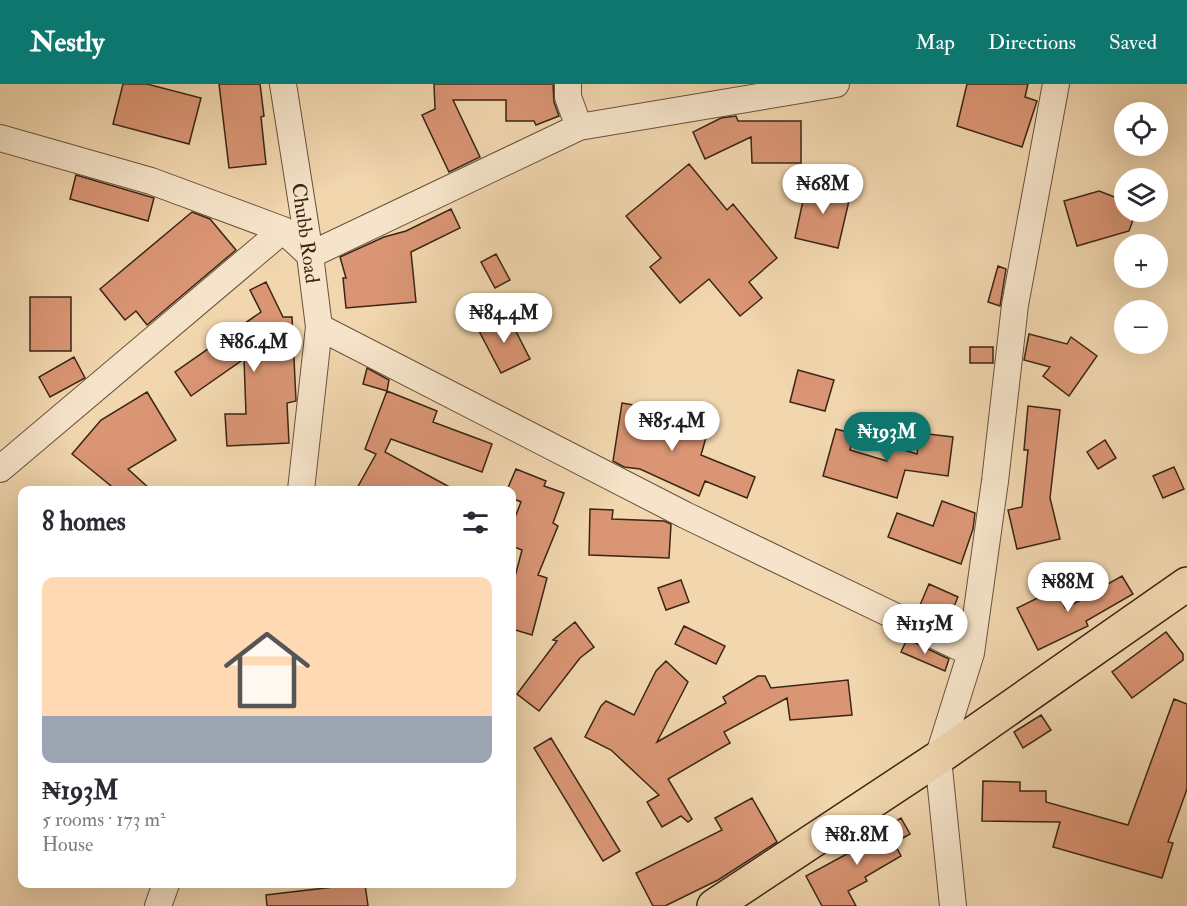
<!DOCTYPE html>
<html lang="en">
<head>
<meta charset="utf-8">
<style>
  :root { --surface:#fff; --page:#f2f2f3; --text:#2b2b33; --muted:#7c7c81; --line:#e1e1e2; --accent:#0f766e }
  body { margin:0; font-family:"IM FELL Double Pica",serif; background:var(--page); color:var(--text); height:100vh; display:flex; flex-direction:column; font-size:22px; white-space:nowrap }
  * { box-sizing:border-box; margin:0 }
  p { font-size:20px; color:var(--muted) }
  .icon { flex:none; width:33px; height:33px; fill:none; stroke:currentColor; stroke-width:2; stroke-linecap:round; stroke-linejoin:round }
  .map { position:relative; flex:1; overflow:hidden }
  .sheet { position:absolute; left:18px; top:402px; width:498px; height:402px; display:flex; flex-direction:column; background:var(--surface); border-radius:12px; box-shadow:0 6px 24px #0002 }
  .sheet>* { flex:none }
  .tools { position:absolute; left:1114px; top:18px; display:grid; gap:12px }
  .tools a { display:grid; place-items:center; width:54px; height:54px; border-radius:50%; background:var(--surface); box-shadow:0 6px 24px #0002; font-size:30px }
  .price { position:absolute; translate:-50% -51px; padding:0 14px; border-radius:21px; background:#fff; color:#222; font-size:20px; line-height:39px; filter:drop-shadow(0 2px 3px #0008) }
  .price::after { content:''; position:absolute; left:50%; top:36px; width:18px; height:14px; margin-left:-9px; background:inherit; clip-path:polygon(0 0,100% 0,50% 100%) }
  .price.selected { background:var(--accent); color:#fff }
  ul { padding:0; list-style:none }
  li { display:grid; align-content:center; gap:12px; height:318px; padding:0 24px }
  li+li { border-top:2px solid var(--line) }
  li span { display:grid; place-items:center; height:186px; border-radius:12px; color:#555 }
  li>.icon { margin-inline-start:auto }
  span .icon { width:108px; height:108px; fill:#fffc; stroke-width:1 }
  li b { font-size:26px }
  h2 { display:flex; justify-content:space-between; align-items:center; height:72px; padding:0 24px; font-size:26px }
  header { display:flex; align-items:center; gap:36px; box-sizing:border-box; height:84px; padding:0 30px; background:var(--accent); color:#fff }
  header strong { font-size:28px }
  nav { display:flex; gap:33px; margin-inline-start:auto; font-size:21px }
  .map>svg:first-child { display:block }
  .building { fill:#da9574; stroke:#3a2616; stroke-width:1.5 }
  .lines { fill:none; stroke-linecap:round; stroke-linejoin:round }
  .minor-casing { stroke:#68523c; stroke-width:28 }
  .major-casing { stroke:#3a2616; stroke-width:36 }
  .minor { stroke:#f6e4ca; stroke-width:26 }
  .major { stroke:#f1d6ae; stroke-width:33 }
  .labels { text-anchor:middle; stroke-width:6; stroke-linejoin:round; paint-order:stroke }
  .street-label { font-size:20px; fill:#3a2616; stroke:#f6e4ca }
</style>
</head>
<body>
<header>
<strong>Nestly</strong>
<nav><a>Map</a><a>Directions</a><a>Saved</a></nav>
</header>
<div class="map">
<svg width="1187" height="822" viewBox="0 0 1187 822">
  <rect width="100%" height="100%" fill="#f1d6ae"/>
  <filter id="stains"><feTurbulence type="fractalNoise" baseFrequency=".00333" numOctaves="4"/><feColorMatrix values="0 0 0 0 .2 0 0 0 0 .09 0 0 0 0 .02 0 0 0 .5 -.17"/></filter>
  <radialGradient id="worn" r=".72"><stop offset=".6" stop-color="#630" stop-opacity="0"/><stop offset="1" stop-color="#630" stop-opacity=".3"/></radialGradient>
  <!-- building -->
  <path class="building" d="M 123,0 L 147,0 L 201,14 L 189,60 L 113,40 Z
    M 219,0 L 260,0 L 264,32 L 261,33 L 266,80 L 229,84 Z
    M 434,0 L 553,0 L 554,18 L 559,32 L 536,41 L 534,37 L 506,37 L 506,16 L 453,16 L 480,73 L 449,88 L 422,31 L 435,25 Z
    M 967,0 L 1028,0 L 1025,13 L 1037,17 L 1022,63 L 957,42 Z
    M 736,32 L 738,37 L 801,37 L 801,79 L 752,79 L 751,53 L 705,75 L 693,48 L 721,34 Z
    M 689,80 L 727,126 L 733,120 L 777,174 L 749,198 L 762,214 L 740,232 L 709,195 L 680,219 L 650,183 L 661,174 L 626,132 Z
    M 76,91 L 154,114 L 148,137 L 70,115 Z
    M 807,98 L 851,108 L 838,164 L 795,154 Z
    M 1099,107 L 1125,117 L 1125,128 L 1136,128 L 1129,147 L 1077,162 L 1064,117 Z
    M 451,125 L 460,144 L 411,168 L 416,218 L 346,224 L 343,194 L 346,194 L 340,173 L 384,153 L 406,147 Z
    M 192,128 L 210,135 L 236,166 L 147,241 L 136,227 L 125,236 L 100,205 Z
    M 496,170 L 510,196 L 495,204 L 481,178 Z
    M 998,182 L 1006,185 L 1000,222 L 988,218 Z
    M 266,198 L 283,233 L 292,233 L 296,317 L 287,319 L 289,359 L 227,362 L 225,330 L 246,330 L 244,275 L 191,312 L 175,288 L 261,228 L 250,206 Z
    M 30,213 L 71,213 L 71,267 L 30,267 Z
    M 507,230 L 530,275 L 501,289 L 478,245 Z
    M 1029,250 L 1067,260 L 1071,253 L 1097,272 L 1069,312 L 1043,292 L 1050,283 L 1024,276 Z
    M 970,263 L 993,263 L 993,279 L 970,279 Z
    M 74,273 L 85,294 L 50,313 L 39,293 Z
    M 367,284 L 389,296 L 387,307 L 363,300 Z
    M 798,286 L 834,296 L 825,327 L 790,318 Z
    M 387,307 L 437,327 L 433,338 L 492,360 L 482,388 L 391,355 L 385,368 L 455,406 L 356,406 L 376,370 L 365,365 Z
    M 147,308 L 176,356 L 128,385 L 151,406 L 116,406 L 72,370 L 101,336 Z
    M 622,319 L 673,328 L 671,339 L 707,350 L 701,371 L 755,393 L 747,414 L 705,397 L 699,412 L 640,385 L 624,383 L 613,377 Z
    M 1028,322 L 1060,326 L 1050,414 L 1060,455 L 1017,465 L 1008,426 L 1022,423 L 1028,366 L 1024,366 Z
    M 836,345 L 854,350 L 850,366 L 887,377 L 891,362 L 917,370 L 920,349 L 953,353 L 948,392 L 905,386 L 897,414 L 823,392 Z
    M 1105,356 L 1116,374 L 1098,385 L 1087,368 Z
    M 1174,383 L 1184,405 L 1163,414 L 1153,392 Z
    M 516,385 L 546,397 L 544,402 L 564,409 L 553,439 L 558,442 L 538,491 L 547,494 L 532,551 L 512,545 L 512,504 L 522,466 L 512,462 L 512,441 L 521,418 L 512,414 L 512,406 L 507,406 Z
    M 942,417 L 975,429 L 973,445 L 961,480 L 888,453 L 897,429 L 933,442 Z
    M 590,425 L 613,426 L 612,435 L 664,437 L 671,440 L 669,474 L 589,471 Z
    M 1122,492 L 1133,510 L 1086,537 L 1088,542 L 1038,566 L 1017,524 L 1056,505 L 1065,524 L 1096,509 L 1095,507 Z
    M 681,496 L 689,518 L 666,526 L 658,504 Z
    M 929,500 L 958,513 L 949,534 L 920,521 Z
    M 575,538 L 594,563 L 580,574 L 539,627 L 517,610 L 557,557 L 553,556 Z
    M 684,542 L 725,562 L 716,580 L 675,560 Z
    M 1166,548 L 1183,570 L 1183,576 L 1132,614 L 1112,588 Z
    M 907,555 L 949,575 L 945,587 L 901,568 Z
    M 666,577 L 688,598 L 657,658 L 726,619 L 723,613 L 758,592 L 765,592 L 771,604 L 848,596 L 852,631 L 790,636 L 787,614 L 724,648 L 730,659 L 668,695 L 692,735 L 688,738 L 681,732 L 662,743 L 647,718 L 659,711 L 611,666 L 585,653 L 601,622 L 606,617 L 634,631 L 656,587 Z
    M 1174,615 L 1187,620 L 1187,705 L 1168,758 L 1173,759 L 1162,794 L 1053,763 L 1060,738 L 982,737 L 983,697 L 1020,698 L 1020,707 L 1046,707 L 1046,718 L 1128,741 Z
    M 1041,631 L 1051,646 L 1023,664 L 1014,648 Z
    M 551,654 L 620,767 L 603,777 L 534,664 Z
    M 752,714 L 777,758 L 718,796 L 665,822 L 653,822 L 636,789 L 722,746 L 715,734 Z
    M 901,734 L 910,750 L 894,759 L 901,772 L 865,793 L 867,797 L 848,807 L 856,822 L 822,822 L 806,792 L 858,764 L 856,761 Z
    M 342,800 L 365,800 L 368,822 L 267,822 L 266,811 L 342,802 Z"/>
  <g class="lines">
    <defs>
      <path id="minor" d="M 283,0 L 310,171 L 319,243 L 301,406
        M 568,0 L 568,13 L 579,43
        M 0,54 L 151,97 L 283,146 L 310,171 L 579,43 L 836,0
        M 319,243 L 685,431 L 971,569
        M 0,385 L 283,146
        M 158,822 L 166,800
        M 953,822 L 938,674 L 971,569 L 995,397 L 1015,221 L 1056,0"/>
      <path id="major" d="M 714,822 L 938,674 L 1187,500"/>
    </defs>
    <!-- minor casing -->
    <use href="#minor" class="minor-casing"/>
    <!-- major casing -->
    <use href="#major" class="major-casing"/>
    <!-- minor -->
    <use href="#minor" class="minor"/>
    <!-- major -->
    <use href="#major" class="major"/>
  </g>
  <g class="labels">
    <!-- street labels -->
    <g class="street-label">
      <text transform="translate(306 149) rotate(82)" y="7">Chubb Road</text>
    </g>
  </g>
  <rect width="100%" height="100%" filter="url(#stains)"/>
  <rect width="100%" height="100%" fill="url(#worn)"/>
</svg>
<div class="tools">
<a><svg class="icon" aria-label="locate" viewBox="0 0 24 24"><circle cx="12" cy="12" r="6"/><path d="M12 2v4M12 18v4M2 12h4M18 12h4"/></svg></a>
<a><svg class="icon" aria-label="layers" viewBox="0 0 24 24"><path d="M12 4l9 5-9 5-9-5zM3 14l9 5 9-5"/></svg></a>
<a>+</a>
<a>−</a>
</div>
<b class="price" style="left:823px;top:131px">₦68M</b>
<b class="price" style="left:504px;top:260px">₦84.4M</b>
<b class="price" style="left:254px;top:289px">₦86.4M</b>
<b class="price" style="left:672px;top:368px">₦85.4M</b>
<b class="price selected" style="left:887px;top:379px">₦193M</b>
<b class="price" style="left:1068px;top:529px">₦88M</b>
<b class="price" style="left:925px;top:571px">₦115M</b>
<b class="price" style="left:857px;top:782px">₦81.8M</b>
<section class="sheet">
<h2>8 homes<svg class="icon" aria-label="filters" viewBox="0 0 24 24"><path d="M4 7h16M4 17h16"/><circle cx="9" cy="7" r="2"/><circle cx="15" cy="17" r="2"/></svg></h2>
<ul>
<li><span style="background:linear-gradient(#ffd9b3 75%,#9aa5b1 0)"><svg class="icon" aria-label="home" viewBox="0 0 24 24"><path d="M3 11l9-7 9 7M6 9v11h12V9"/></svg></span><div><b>₦193M</b><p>5 rooms · 173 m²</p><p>House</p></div></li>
</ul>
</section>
</div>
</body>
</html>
